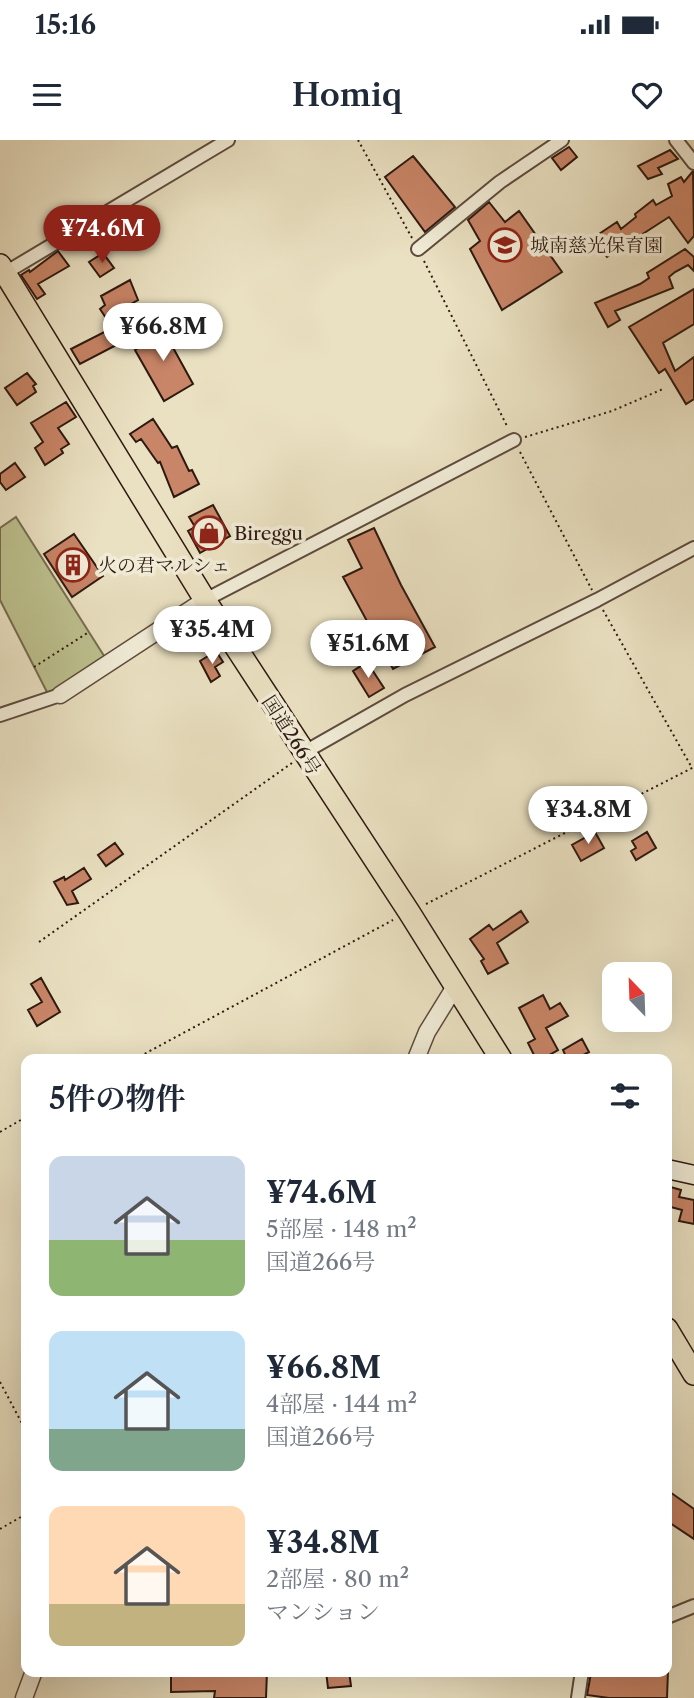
<!DOCTYPE html>
<html lang="ja">
<head>
<meta charset="utf-8">
<style>
  :root { --surface:#fff; --page:#f2f2f3; --text:#1f2937; --muted:#747a83; --accent:#8f2418 }
  body { margin:0; font-family:"Libre Caslon Text","Noto Serif JP",serif; background:var(--page); color:var(--text); height:100vh; display:flex; flex-direction:column; font-size:26px; white-space:nowrap }
  * { box-sizing:border-box; margin:0 }
  p { font-size:23px; color:var(--muted) }
  .icon { flex:none; width:38px; height:38px; fill:none; stroke:currentColor; stroke-width:2; stroke-linecap:round; stroke-linejoin:round }
  .map { position:relative; flex:1; overflow:hidden }
  .details { position:absolute; left:21px; top:914px; width:651px; height:623px; display:flex; flex-direction:column; background:var(--surface); border-radius:14px; box-shadow:0 7px 28px #0002 }
  .details>* { flex:none }
  .needle { width:46px; rotate:337deg }
  .buttons { position:absolute; left:602px; top:822px; display:grid; gap:14px }
  .buttons a { display:grid; place-items:center; width:70px; height:70px; border-radius:14px; background:var(--surface); box-shadow:0 7px 28px #0002; font-size:35px }
  .price { position:absolute; translate:-50% -60px; padding:0 16px; border-radius:24px; background:#fff; color:#222; font-size:23px; line-height:46px; filter:drop-shadow(0 2px 4px #0008) }
  .price::after { content:''; position:absolute; left:50%; top:42px; width:21px; height:16px; margin-left:-10px; background:inherit; clip-path:polygon(0 0,100% 0,50% 100%) }
  .price.current { background:var(--accent); color:#fff }
  ul { padding:0; list-style:none }
  li { display:flex; align-items:center; gap:21px; height:175px; padding:0 28px }
  li span { display:grid; place-items:center; flex:none; width:196px; height:140px; border-radius:14px; color:#555 }
  li>.icon { margin-inline-start:auto }
  span .icon { width:84px; height:84px; fill:#fffc; stroke-width:1 }
  li b { font-size:30px }
  h2 { display:flex; justify-content:space-between; align-items:center; height:84px; padding:0 28px; font-size:30px }
  .status { display:flex; justify-content:space-between; align-items:center; height:49px; padding:0 35px; background:var(--surface); direction:ltr }
  .status svg { height:19px; fill:currentColor }
  header { display:flex; justify-content:space-between; align-items:center; height:91px; padding:0 28px; background:var(--surface); font-size:32px; font-weight:600 }
  .map>svg:first-child { display:block }
  .green { fill:#bdc18f; stroke:#766d50; stroke-width:2 }
  .building { fill:#c88567; stroke:#2e1911; stroke-width:2 }
  .lines { fill:none; stroke-linecap:round; stroke-linejoin:round }
  .minor-casing { stroke:#5d4b3d; stroke-width:16 }
  .tertiary-casing { stroke:#5d4b3d; stroke-width:19 }
  .secondary-casing { stroke:#2e1911; stroke-width:21 }
  .trunk-casing { stroke:#2e1911; stroke-width:24 }
  .path { stroke:#2e1911; stroke-width:2; stroke-dasharray:2 3.5; stroke-linecap:butt }
  .minor { stroke:#f1ecd7; stroke-width:12 }
  .tertiary { stroke:#f1ecd7; stroke-width:16 }
  .secondary { stroke:#f1ecd7; stroke-width:18 }
  .trunk { stroke:#eae1c2; stroke-width:21 }
  .labels { text-anchor:middle; stroke-width:7; stroke-linejoin:round; paint-order:stroke }
  .poi-label { font-size:19px; fill:#2e1911; stroke:#f1ecd7; text-anchor:start }
  .street-label { font-size:19px; fill:#2e1911; stroke:#f1ecd7 }
</style>
</head>
<body>
<div class="status"><b>15:16</b><svg viewBox="0 0 49 12"><path d="M0 12V9h3v3zM5 12V6h3v6zM10 12V3h3v9zM15 12V0h3v12zM26 1h20v11H26zM47 4h2v5h-2z"/></svg></div>
<header><svg class="icon" aria-label="menu" viewBox="0 0 24 24"><path d="M4 6h16M4 12h16M4 18h16"/></svg>Homiq<svg class="icon" aria-label="heart" viewBox="0 0 24 24"><path d="M12 20l-8-8c-3-5 5-10 8-4 3-6 11-1 8 4z"/></svg></header>
<div class="map">
<svg width="694" height="1558" viewBox="0 0 694 1558">
  <rect width="100%" height="100%" fill="#eae1c2"/>
  <filter id="stains"><feTurbulence type="fractalNoise" baseFrequency=".00286" numOctaves="4"/><feColorMatrix values="0 0 0 0 .2 0 0 0 0 .09 0 0 0 0 .02 0 0 0 .5 -.17"/></filter>
  <radialGradient id="worn" r=".72"><stop offset=".6" stop-color="#630" stop-opacity="0"/><stop offset="1" stop-color="#630" stop-opacity=".3"/></radialGradient>
  <!-- green -->
  <path class="green" d="M 16,377 L 106,519 L 49,556 L 0,460 L 0,388 Z"/>
  <!-- building -->
  <path class="building" d="M 569,7 L 577,17 L 561,30 L 552,18 Z
    M 670,10 L 678,19 L 658,28 L 662,34 L 648,39 L 638,26 Z
    M 413,16 L 455,67 L 425,92 L 385,37 Z
    M 693,31 L 694,96 L 688,103 L 669,77 L 607,117 L 593,98 L 617,82 L 621,89 L 636,77 L 635,74 L 653,60 L 656,65 L 672,56 L 668,44 L 681,37 L 684,42 Z
    M 489,62 L 505,82 L 519,71 L 562,132 L 502,170 L 470,109 L 480,101 L 468,80 Z
    M 685,109 L 694,117 L 694,131 L 688,125 L 675,132 L 669,137 L 673,148 L 615,171 L 620,180 L 608,187 L 595,163 L 640,144 L 649,138 L 647,133 Z
    M 58,111 L 69,126 L 38,144 L 45,154 L 37,159 L 21,135 L 29,130 L 30,132 Z
    M 103,113 L 114,128 L 100,137 L 89,122 Z
    M 130,140 L 138,160 L 106,178 L 100,169 L 105,165 L 101,156 Z
    M 694,149 L 694,184 L 663,203 L 675,231 L 694,217 L 694,259 L 686,264 L 665,229 L 659,233 L 629,187 Z
    M 150,179 L 158,197 L 165,193 L 193,244 L 164,261 L 135,210 L 149,202 L 140,183 Z
    M 116,186 L 124,201 L 80,224 L 71,209 Z
    M 27,233 L 36,244 L 33,246 L 36,252 L 17,265 L 5,248 Z
    M 66,262 L 76,277 L 58,288 L 69,304 L 61,309 L 63,313 L 45,325 L 35,308 L 43,302 L 31,283 Z
    M 153,279 L 172,308 L 177,306 L 189,331 L 192,330 L 199,344 L 174,357 L 160,322 L 158,323 L 141,299 L 136,302 L 130,294 Z
    M 15,323 L 25,337 L 6,350 L 0,342 L 0,334 Z
    M 213,365 L 230,396 L 200,413 L 188,391 L 195,387 L 189,377 Z
    M 374,388 L 401,445 L 435,507 L 393,529 L 343,437 L 362,428 L 348,400 Z
    M 74,394 L 103,436 L 72,457 L 44,414 Z
    M 216,511 L 223,522 L 215,527 L 220,536 L 211,542 L 200,521 Z
    M 367,522 L 384,548 L 369,557 L 353,531 Z
    M 595,692 L 604,708 L 581,721 L 572,705 Z
    M 647,692 L 656,708 L 636,720 L 631,711 L 636,708 L 632,701 Z
    M 115,703 L 123,714 L 106,726 L 98,715 Z
    M 84,728 L 91,739 L 72,751 L 78,763 L 67,765 L 54,742 L 64,737 L 65,740 Z
    M 521,771 L 528,782 L 497,803 L 508,823 L 488,834 L 481,821 L 484,819 L 470,799 L 489,785 L 493,790 Z
    M 41,838 L 60,872 L 37,886 L 28,870 L 42,862 L 31,844 Z
    M 543,855 L 550,869 L 560,863 L 568,876 L 546,888 L 558,910 L 542,919 L 536,919 L 528,903 L 535,899 L 519,868 Z
    M 582,899 L 589,912 L 576,919 L 567,919 L 563,910 Z
    M 667,1046 L 681,1050 L 679,1057 L 694,1060 L 694,1084 L 679,1081 L 682,1070 L 667,1066 Z
    M 667,1350 L 694,1369 L 694,1399 L 667,1381 Z
    M 171,1531 L 267,1531 L 266,1558 L 214,1558 L 215,1551 L 171,1552 Z
    M 326,1531 L 349,1531 L 351,1546 L 328,1548 Z
    M 617,1531 L 668,1531 L 667,1558 L 609,1558 L 587,1555 L 591,1533 L 616,1536 Z"/>
  <g class="lines">
    <defs>
      <path id="minor" d="M 676,0 L 694,23
        M 418,109 L 500,42 L 562,0
        M 0,136 L 228,0
        M 205,460 L 514,300
        M 0,575 L 60,555
        M 303,613 L 405,555 L 597,460 L 694,408
        M 667,1477 L 694,1466
        M 578,1558 L 582,1531"/>
      <path id="tertiary" d="M 60,555 L 205,460
        M 416,919 L 427,892 L 456,845
        M 24,1558 L 34,1531"/>
      <path id="secondary" d="M 667,1029 L 694,1035"/>
      <path id="trunk" d="M 0,125 L 205,460 L 409,772 L 501,919
        M 667,1189 L 694,1234"/>
    </defs>
    <!-- minor casing -->
    <use href="#minor" class="minor-casing"/>
    <!-- tertiary casing -->
    <use href="#tertiary" class="tertiary-casing"/>
    <!-- secondary casing -->
    <use href="#secondary" class="secondary-casing"/>
    <!-- trunk casing -->
    <use href="#trunk" class="trunk-casing"/>
    <!-- path -->
    <path class="path" d="M 358,0 L 412,98
      M 424,121 L 508,288
      M 525,297 L 612,271 L 663,249
      M 520,312 L 592,450
      M 603,470 L 692,628
      M 34,527 L 89,492
      M 426,764 L 694,627
      M 39,802 L 292,623
      M 135,919 L 393,780
      M 0,992 L 26,977
      M 0,1242 L 26,1291
      M 0,1389 L 26,1374"/>
    <!-- minor -->
    <use href="#minor" class="minor"/>
    <!-- tertiary -->
    <use href="#tertiary" class="tertiary"/>
    <!-- secondary -->
    <use href="#secondary" class="secondary"/>
    <!-- trunk -->
    <use href="#trunk" class="trunk"/>
  </g>
  <!-- icons -->
  <defs>
    <symbol id="school-ring" viewBox="-11 -11 22 22"><circle r="9.5" fill="#f1ecd7" stroke="#8f2418" stroke-width="1.5"/><path d="M0-5L7-2L0 1L-7-2ZM-4 1L0 2.5L4 1V4Q0 6-4 4Z" fill="#8f2418"/></symbol>
    <symbol id="shop-ring" viewBox="-11 -11 22 22"><circle r="9.5" fill="#f1ecd7" stroke="#8f2418" stroke-width="1.5"/><path d="M-5-2.5h2.3a2.7 3.5 0 0 1 5.4 0H5L5.5 6h-11ZM-1.5-2.5h3a1.5 2.3 0 0 0-3 0Z" fill="#8f2418"/></symbol>
    <symbol id="building-ring" viewBox="-11 -11 22 22"><circle r="9.5" fill="#f1ecd7" stroke="#8f2418" stroke-width="1.5"/><path d="M-4-6H4V6H1V3H-1V6H-4ZM-2.5-4.3h1.7v1.8h-1.7ZM.8-4.3h1.7v1.8H.8ZM-2.5-1h1.7V.8h-1.7ZM.8-1h1.7V.8H.8Z" fill="#8f2418"/></symbol>
  </defs>
  <g fill-rule="evenodd">
    <use href="#school-ring" x="486" y="86" width="38" height="38"/>
    <use href="#shop-ring" x="190" y="374" width="38" height="38"/>
    <use href="#building-ring" x="54" y="406" width="38" height="38"/>
  </g>
  <g class="labels">
    <!-- poi labels -->
    <g class="poi-label">
      <text x="530" y="112">城南慈光保育園</text>
      <text x="234" y="400">Bireggu</text>
      <text x="98" y="432">火の君マルシェ</text>
    </g>
    <!-- street labels -->
    <g class="street-label">
      <text transform="translate(292 595) rotate(57)" y="7">国道266号</text>
    </g>
  </g>
  <rect width="100%" height="100%" filter="url(#stains)"/>
  <rect width="100%" height="100%" fill="url(#worn)"/>
</svg>
<div class="buttons">
<a><svg class="needle" viewBox="-14 -14 28 28"><path d="M0-13l5 13h-10z" fill="#e53935"/><path d="M0 13l5-13h-10z" fill="#747a83"/></svg></a>
</div>
<b class="price current" style="left:102px;top:125px">¥74.6M</b>
<b class="price" style="left:163px;top:223px">¥66.8M</b>
<b class="price" style="left:212px;top:526px">¥35.4M</b>
<b class="price" style="left:368px;top:540px">¥51.6M</b>
<b class="price" style="left:588px;top:706px">¥34.8M</b>
<section class="details">
<h2>5件の物件<svg class="icon" aria-label="filters" viewBox="0 0 24 24"><path d="M4 7h16M4 17h16"/><circle cx="9" cy="7" r="2"/><circle cx="15" cy="17" r="2"/></svg></h2>
<ul>
<li><span style="background:linear-gradient(#c9d6e8 60%,#8fb573 0)"><svg class="icon" aria-label="home" viewBox="0 0 24 24"><path d="M3 11l9-7 9 7M6 9v11h12V9"/></svg></span><div><b>¥74.6M</b><p>5部屋 · 148 m²</p><p>国道266号</p></div></li>
<li><span style="background:linear-gradient(#bfe0f5 70%,#7fa58c 0)"><svg class="icon" aria-label="home" viewBox="0 0 24 24"><path d="M3 11l9-7 9 7M6 9v11h12V9"/></svg></span><div><b>¥66.8M</b><p>4部屋 · 144 m²</p><p>国道266号</p></div></li>
<li><span style="background:linear-gradient(#ffd9b3 70%,#c2b280 0)"><svg class="icon" aria-label="home" viewBox="0 0 24 24"><path d="M3 11l9-7 9 7M6 9v11h12V9"/></svg></span><div><b>¥34.8M</b><p>2部屋 · 80 m²</p><p>マンション</p></div></li>
</ul>
</section>
</div>
</body>
</html>
